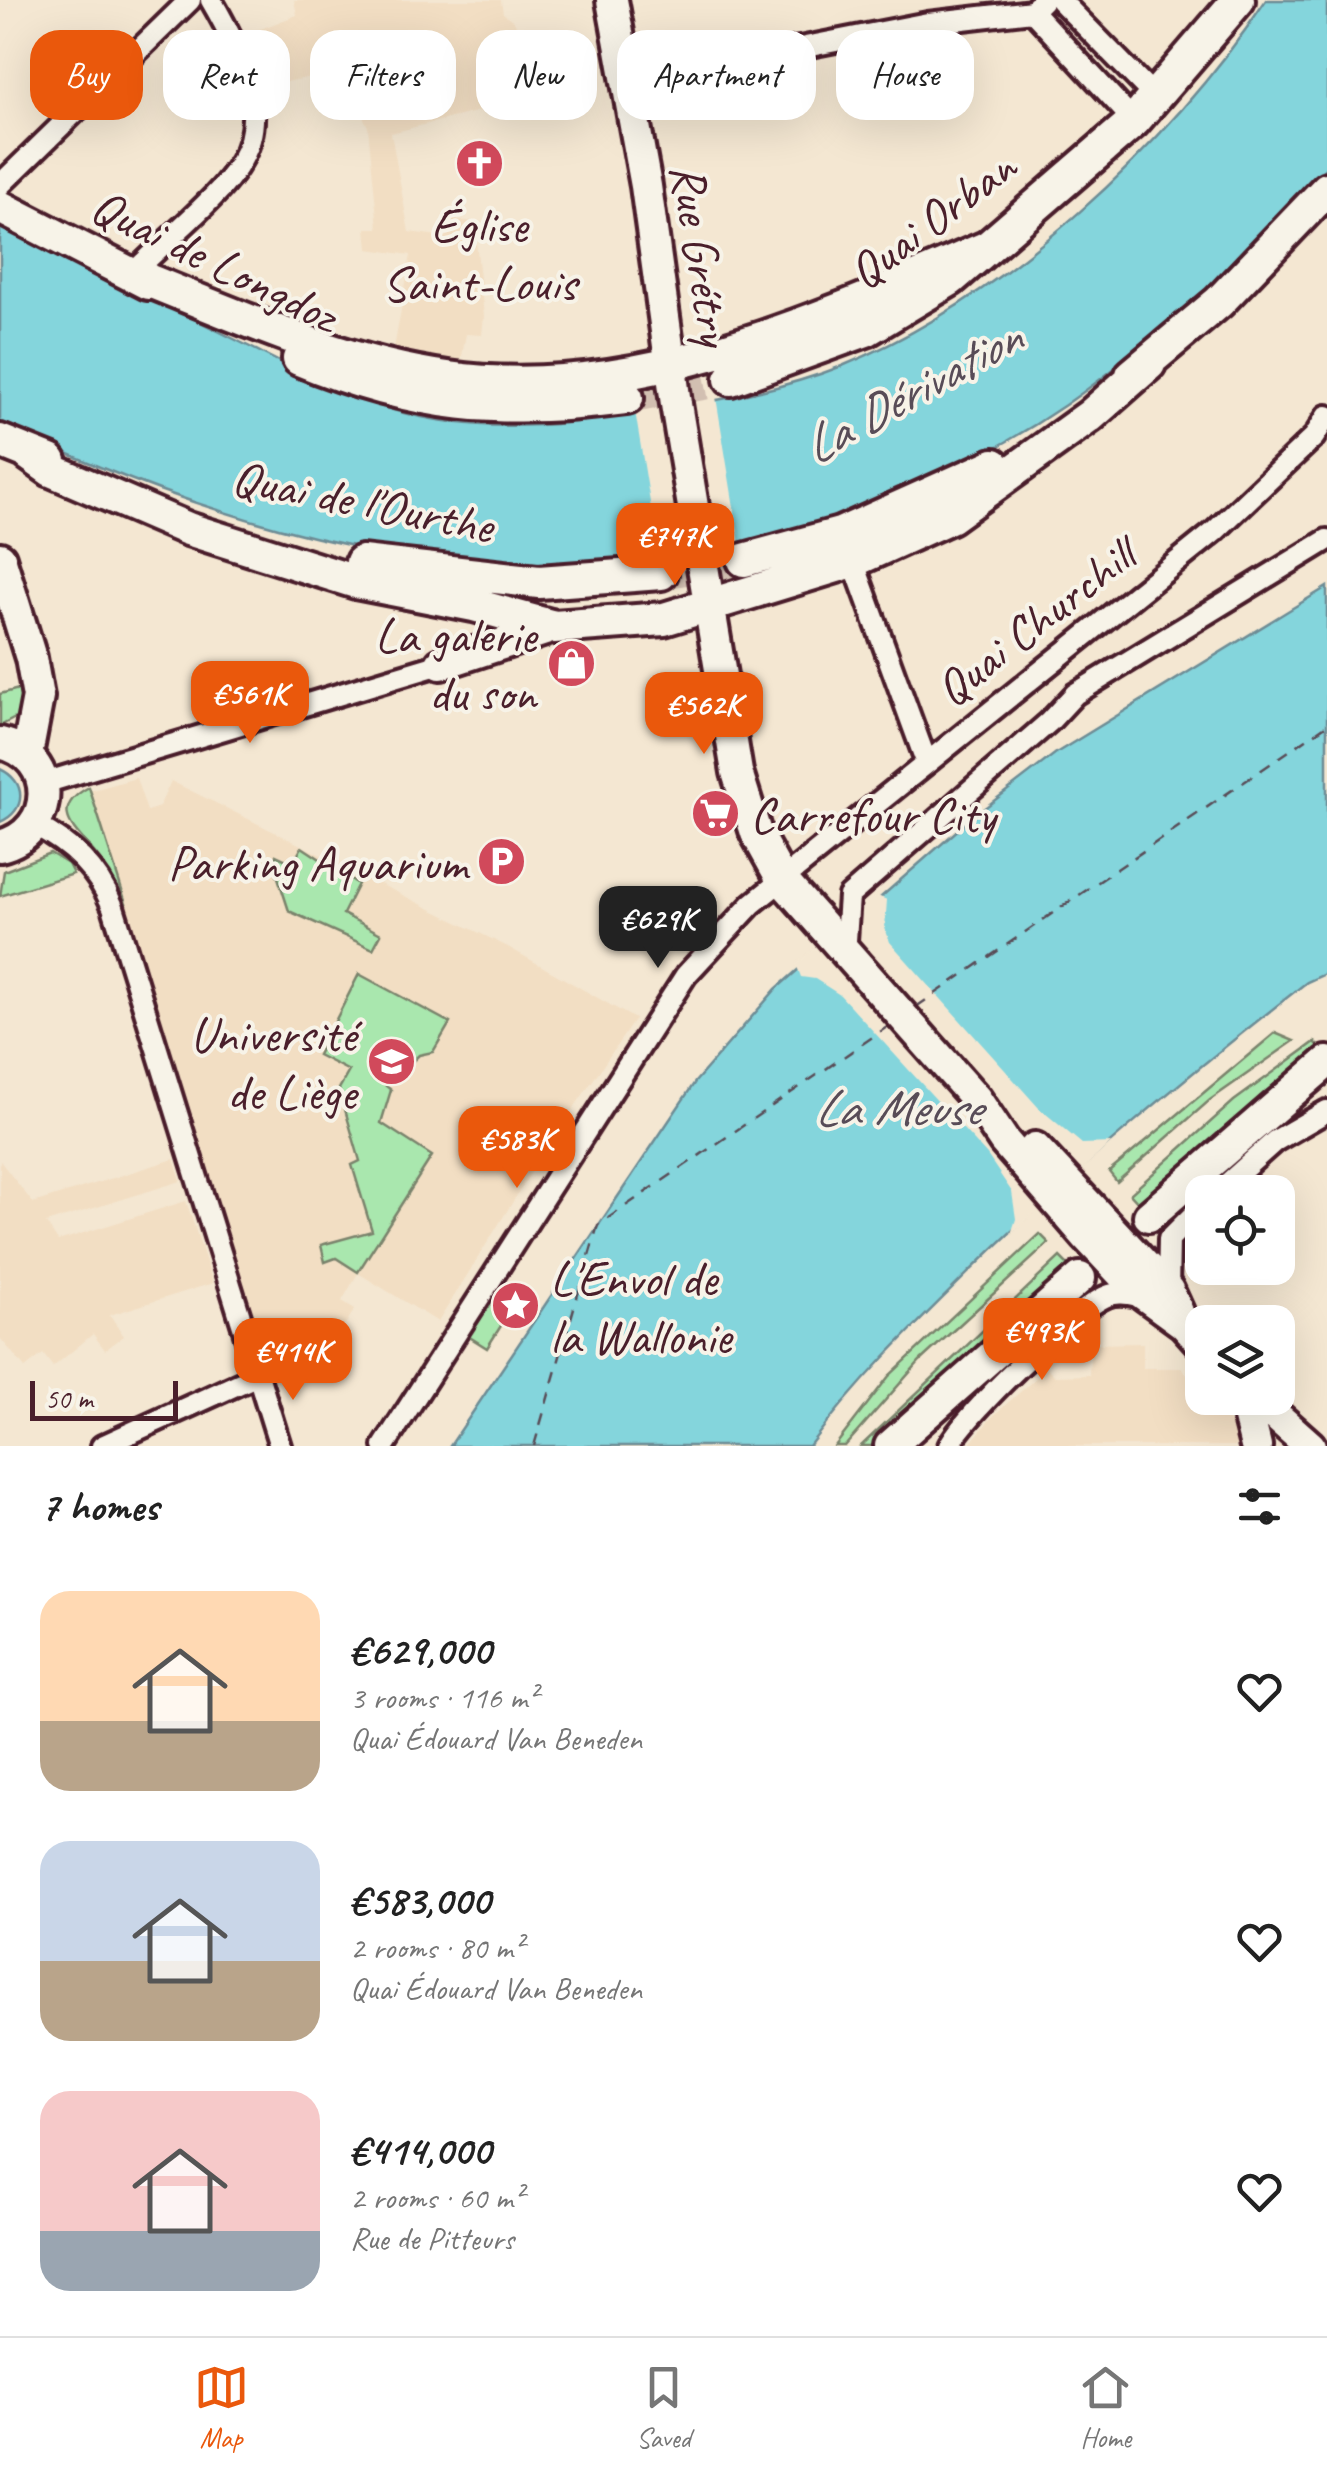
<!DOCTYPE html>
<html lang="en">
<head>
<meta charset="utf-8">
<style>
  :root { --surface:#fff; --page:#f6f6f6; --text:#222; --muted:#767676; --line:#e0e0e0; --accent:#ea580c }
  body { margin:0; font-family:Caveat,sans-serif; background:var(--page); color:var(--text); height:100vh; display:flex; flex-direction:column; font-size:38px; white-space:nowrap }
  * { box-sizing:border-box; margin:0 }
  p { font-size:32px; color:var(--muted) }
  .icon { flex:none; width:55px; height:55px; fill:none; stroke:currentColor; stroke-width:2; stroke-linecap:round; stroke-linejoin:round }
  .map { position:relative; height:1446px; overflow:hidden }
  .panel { display:flex; flex-direction:column; background:var(--surface); flex:1 }
  .panel>* { flex:none }
  .banner { position:absolute; left:30px; top:30px; width:1268px; height:90px; display:flex; gap:20px }
  .controls { position:absolute; left:1185px; top:1175px; display:grid; gap:20px }
  .controls a { display:grid; place-items:center; width:110px; height:110px; border-radius:20px; background:var(--surface); box-shadow:0 10px 40px #0002; font-size:50px }
  .scale { position:absolute; left:30px; bottom:25px; width:148px; box-sizing:border-box; padding-left:10px; border:5px solid #4a1f2b; border-top:0; font-size:28px; line-height:35px; white-space:nowrap; color:#4a1f2b; -webkit-text-stroke:8px #f7f3e8; paint-order:stroke }
  .price { position:absolute; translate:-50% -85px; padding:0 22px; border-radius:20px; background:var(--accent); color:#fff; font-size:32px; line-height:65px; filter:drop-shadow(0 2px 5px #0008) }
  .price::after { content:''; position:absolute; left:50%; top:60px; width:30px; height:22px; margin-left:-15px; background:inherit; clip-path:polygon(0 0,100% 0,50% 100%) }
  .price.current { background:#222; color:#fff }
  ul { padding:0; list-style:none }
  li { display:flex; align-items:center; gap:30px; height:250px; padding:0 40px }
  li span { display:grid; place-items:center; flex:none; width:280px; height:200px; border-radius:30px; color:#555 }
  li>.icon { margin-inline-start:auto }
  span .icon { width:120px; height:120px; fill:#fffc; stroke-width:1 }
  li b { font-size:42px }
  h2 { display:flex; justify-content:space-between; align-items:center; height:120px; padding:0 40px; font-size:42px }
  .tag { padding:0 35px; border-radius:30px; background:var(--surface); box-shadow:0 10px 40px #0002; font-size:35px; line-height:90px }
  .tag.current { background:var(--accent); color:#fff }
  .tab-bar { display:flex; justify-content:space-around; align-items:center; height:140px; border-top:2px solid var(--line); background:var(--surface); font-size:28px; color:var(--muted) }
  .tab-bar a { display:grid; justify-items:center; gap:5px }
  .tab-bar .current { color:var(--accent) }
  .map>svg:first-child { display:block }
  .built { fill:#f2dec3 }
  .green { fill:#a9e7ae; stroke:#7a836c; stroke-width:2.5 }
  .water { fill:#84d5dc; stroke:#6d8c95; stroke-width:2.5 }
  .pier { fill:#f4e7d2 }
  .lines { fill:none; stroke-linecap:round; stroke-linejoin:round }
  .ferry { stroke:#584c57; stroke-width:2.5; stroke-dasharray:12 10; stroke-linecap:butt }
  .primary-tunnel { stroke:#d2bfb1; stroke-width:32; stroke-dasharray:32 16; stroke-linecap:butt }
  .street-casing { stroke:#4a1f2b; stroke-width:28 }
  .secondary-casing { stroke:#4a1f2b; stroke-width:38 }
  .primary-casing { stroke:#4a1f2b; stroke-width:40 }
  .street { stroke:#f7f3e8; stroke-width:20 }
  .secondary { stroke:#f7f3e8; stroke-width:30 }
  .primary { stroke:#f7f3e8; stroke-width:32 }
  .labels { text-anchor:middle; stroke-width:8; stroke-linejoin:round; paint-order:stroke }
  .street-label { font-size:50px; fill:#4a1f2b; stroke:#f7f3e8 }
  .poi-label { font-size:50px; fill:#4a1f2b; stroke:#f7f3e8; text-anchor:end }
  .water-label { font-size:52px; font-style:italic; fill:#584c57; stroke:#f7f3e8 }
</style>
</head>
<body>
<div class="map">
<svg width="1327" height="1446" viewBox="0 0 1327 1446">
  <rect width="100%" height="100%" fill="#f4e7d2"/>
  <filter id="ink" filterUnits="userSpaceOnUse"><feTurbulence type="fractalNoise" baseFrequency=".01" numOctaves="2"/><feDisplacementMap in="SourceGraphic" scale="20" xChannelSelector="R" yChannelSelector="G"/><feConvolveMatrix kernelMatrix="1 2 1 2 8 2 1 2 1" color-interpolation-filters="sRGB"/></filter>
  <g filter="url(#ink)">
    <!-- built -->
    <path class="built" d="M 294,0 L 501,0 L 503,13 L 515,22 L 532,98 L 391,133 L 409,232 L 446,237 L 447,219 L 474,222 L 484,316 L 482,335 L 466,334 L 460,367 L 393,354 L 411,255 L 368,249 L 366,228 L 378,228 L 368,127 L 341,71 L 266,86 L 250,33 L 297,15 Z
      M 136,778 L 147,811 L 159,807 L 171,781 L 508,947 L 635,1019 L 545,1150 L 438,1322 L 358,1273 L 342,1301 L 355,1309 L 326,1355 L 271,1372 L 90,791 Z
      M 174,1159 L 181,1181 L 46,1223 L 58,1241 L 186,1201 L 213,1283 L 110,1315 L 124,1336 L 105,1350 L 93,1334 L 53,1367 L 43,1354 L 25,1368 L 0,1338 L 0,1161 L 33,1203 Z
      M 1143,1343 L 1143,1368 L 1181,1368 L 1251,1446 L 968,1446 L 992,1417 L 1047,1368 L 1055,1376 L 1089,1375 L 1091,1344 Z"/>
    <!-- green -->
    <path class="green" d="M 26,687 L 19,716 L 0,726 L 0,694 Z
      M 89,787 L 126,903 L 120,906 C 115,891 109,875 101,862 C 86,836 41,813 89,787 Z
      M 302,847 L 358,884 L 343,914 L 381,934 L 373,949 L 289,911 L 274,865 L 276,855 L 293,863 Z
      M 50,853 L 68,864 L 73,874 L 0,896 L 4,871 Z
      M 359,974 L 450,1023 L 433,1052 L 419,1055 L 401,1072 L 396,1070 L 386,1086 L 391,1090 L 381,1123 L 432,1156 L 358,1272 L 336,1258 L 325,1262 L 321,1245 L 372,1231 L 352,1165 L 360,1161 L 339,1089 L 349,1071 L 318,1055 Z
      M 1275,1033 L 1294,1041 L 1210,1100 L 1117,1182 L 1109,1172 Z
      M 1315,1042 L 1325,1052 L 1265,1092 L 1140,1205 L 1130,1194 L 1234,1101 Z
      M 1040,1234 L 1049,1243 L 920,1361 L 845,1446 L 835,1446 L 889,1376 Z
      M 1060,1257 L 1070,1267 L 876,1446 L 861,1446 Z
      M 498,1289 L 511,1298 L 499,1317 L 504,1321 L 487,1348 L 468,1336 Z"/>
    <!-- water -->
    <path class="water" d="M 1266,0 L 1327,0 L 1327,166 C 1246,253 1163,337 1065,405 C 991,456 912,492 827,519 C 798,528 769,540 740,547 C 490,607 226,530 0,423 L 0,222 C 77,260 154,299 230,337 C 277,360 325,387 374,404 C 463,435 553,428 643,413 C 709,402 779,391 842,366 C 1004,300 1170,145 1266,0 Z
      M 1327,587 L 1327,973 L 1307,982 C 1189,1074 1075,1168 968,1273 C 911,1329 857,1382 809,1446 L 450,1446 L 695,1082 L 776,989 L 969,820 L 1056,753 Z
      M 0,769 C 27,781 27,811 0,822 Z"/>
    <!-- pier -->
    <path class="pier" d="M 716,397 L 741,550 L 660,563 L 635,411 Z
      M 875,895 L 887,900 L 885,928 L 890,942 L 1039,1108 L 1082,1144 L 1111,1143 L 1011,1234 L 1016,1219 L 1012,1192 L 987,1155 L 840,995 L 815,979 L 801,977 L 796,964 Z"/>
    <g class="lines">
      <!-- ferry -->
      <path class="ferry" d="M 916,1007 L 1327,725
        M 534,1446 L 598,1225 L 893,1023"/>
      <!-- primary-tunnel -->
      <path class="primary-tunnel" d="M 627,398 L 731,379
        M 661,573 L 744,560"/>
      <defs>
        <path id="street" d="M 1060,0 L 1157,99
          M 1032,11 L 1134,121
          M 626,82 L 928,23 L 1032,11 L 1043,0
          M 0,185 L 190,0
          M 132,274 C 236,171 300,153 211,0
          M 853,561 L 926,761
          M 44,783 L 441,664
          M 35,825 C 72,845 97,868 113,907 L 280,1446
          M 845,955 L 849,896 L 1049,722 L 1075,694 L 1327,540
          M 1218,1192 L 1275,1141 L 1327,1111
          M 1168,1290 L 1169,1239 L 1202,1206
          M 102,1446 L 258,1375
          M 384,1446 L 686,975 L 752,904 L 1214,532 L 1314,437 L 1327,416
          M 949,1446 C 964,1415 1075,1309 1107,1296 C 1119,1291 1132,1295 1145,1297"/>
        <path id="secondary" d="M 612,0 L 646,186 L 676,404 L 737,772 L 756,833 L 782,880 L 976,1099 L 1004,1141 L 1087,1237 L 1136,1289 L 1184,1324 L 1202,1344
          M 0,558 L 31,658 L 38,697 L 27,755
          M 441,664 L 554,627
          M 0,743 C 59,756 57,832 0,846
          M 1035,1148 L 1168,1290 L 1178,1312
          M 1149,1216 L 1327,1062
          M 1244,1398 L 1256,1446
          M 1256,1398 L 1310,1446
          M 890,1446 L 1080,1278"/>
        <path id="primary" d="M 0,207 L 148,283
          M 132,274 C 234,314 338,363 448,378 C 636,404 818,320 986,248
          M 299,359 C 414,407 504,414 627,398
          M 1132,375 L 1219,302 L 1327,189
          M 731,379 L 866,330 L 951,279 L 1134,121 L 1238,0
          M 0,441 L 50,461
          M 30,455 L 51,470 L 188,529 L 356,582 L 474,605 L 554,627 L 664,619 L 853,561 L 950,517 L 1090,416 L 1149,364
          M 744,560 L 840,534 L 994,465
          M 362,562 L 539,582 L 661,573"/>
      </defs>
      <!-- street casing -->
      <use href="#street" class="street-casing"/>
      <!-- secondary casing -->
      <use href="#secondary" class="secondary-casing"/>
      <!-- primary casing -->
      <use href="#primary" class="primary-casing"/>
      <!-- street -->
      <use href="#street" class="street"/>
      <!-- secondary -->
      <use href="#secondary" class="secondary"/>
      <!-- primary -->
      <use href="#primary" class="primary"/>
    </g>
  </g>
  <!-- icons -->
  <defs>
    <symbol id="church-disc" viewBox="-11 -11 22 22"><circle r="9.5" fill="#d1495b" stroke="#f7f3e8"/><path d="M-1.2-6h2.4v3.5h3.3v2.4h-3.3V6h-2.4V-.1h-3.3v-2.4h3.3Z" fill="#fff"/></symbol>
    <symbol id="shop-disc" viewBox="-11 -11 22 22"><circle r="9.5" fill="#d1495b" stroke="#f7f3e8"/><path d="M-5-2.5h2.3a2.7 3.5 0 0 1 5.4 0H5L5.5 6h-11ZM-1.5-2.5h3a1.5 2.3 0 0 0-3 0Z" fill="#fff"/></symbol>
    <symbol id="supermarket-disc" viewBox="-11 -11 22 22"><circle r="9.5" fill="#d1495b" stroke="#f7f3e8"/><path d="M-6-5.5h2.5l.6 2H6L4.5 2H-2.5L-4.4-4H-6ZM-1.5 3.2a1.3 1.3 0 1 0 .1 0ZM3 3.2a1.3 1.3 0 1 0 .1 0Z" fill="#fff"/></symbol>
    <symbol id="parking-disc" viewBox="-11 -11 22 22"><circle r="9.5" fill="#d1495b" stroke="#f7f3e8"/><path d="M-3.5-5.5H1a3.5 3.5 0 0 1 0 7H-1V5.5H-3.5ZM-1-3.4V-.6H.8a1.4 1.4 0 0 0 0-2.8Z" fill="#fff"/></symbol>
    <symbol id="university-disc" viewBox="-11 -11 22 22"><circle r="9.5" fill="#d1495b" stroke="#f7f3e8"/><path d="M0-5L7-2L0 1L-7-2ZM-4 1L0 2.5L4 1V4Q0 6-4 4Z" fill="#fff"/></symbol>
    <symbol id="sight-disc" viewBox="-11 -11 22 22"><circle r="9.5" fill="#d1495b" stroke="#f7f3e8"/><path d="M0-6L1.8-2.2L6-1.7L2.9 1.2L3.7 5.4L0 3.3L-3.7 5.4L-2.9 1.2L-6-1.7L-1.8-2.2Z" fill="#fff"/></symbol>
  </defs>
  <g fill-rule="evenodd">
    <use href="#church-disc" x="452" y="136" width="55" height="55"/>
    <use href="#shop-disc" x="544" y="636" width="55" height="55"/>
    <use href="#supermarket-disc" x="688" y="786" width="55" height="55"/>
    <use href="#parking-disc" x="474" y="834" width="55" height="55"/>
    <use href="#university-disc" x="364" y="1034" width="55" height="55"/>
    <use href="#sight-disc" x="488" y="1278" width="55" height="55"/>
  </g>
  <g class="labels">
    <!-- street labels -->
    <g class="street-label">
      <text transform="translate(931 218) rotate(-37)" y="18">Quai Orban</text>
      <text transform="translate(703 254) rotate(81)" y="18">Rue Grétry</text>
      <text transform="translate(215 259) rotate(26)" y="18">Quai de Longdoz</text>
      <text transform="translate(363 500) rotate(11)" y="18">Quai de l'Ourthe</text>
      <text transform="translate(1034 621) rotate(-38)" y="18">Quai Churchill</text>
    </g>
    <!-- poi labels -->
    <g class="poi-label">
      <text x="479" y="242" text-anchor="middle">Église<tspan x="479" dy="58">Saint-Louis</tspan></text>
      <text x="536" y="652">La galerie<tspan x="536" dy="58">du son</tspan></text>
      <text x="750" y="832" text-anchor="start">Carrefour City</text>
      <text x="467" y="880">Parking Aquarium</text>
      <text x="356" y="1051">Université<tspan x="356" dy="58">de Liège</tspan></text>
      <text x="550" y="1295" text-anchor="start">L'Envol de<tspan x="550" dy="58">la Wallonie</tspan></text>
    </g>
    <!-- water labels -->
    <g class="water-label">
      <text transform="translate(911 391) rotate(-29)" y="18">La Dérivation</text>
      <text x="897" y="1125">La Meuse</text>
    </g>
  </g>
</svg>
<div class="controls">
<a><svg class="icon" aria-label="locate" viewBox="0 0 24 24"><circle cx="12" cy="12" r="6"/><path d="M12 2v4M12 18v4M2 12h4M18 12h4"/></svg></a>
<a><svg class="icon" aria-label="layers" viewBox="0 0 24 24"><path d="M12 4l9 5-9 5-9-5zM3 14l9 5 9-5"/></svg></a>
</div>
<div class="scale">50 m</div>
<b class="price" style="left:675px;top:588px">€747K</b>
<b class="price" style="left:250px;top:746px">€561K</b>
<b class="price" style="left:704px;top:757px">€562K</b>
<b class="price current" style="left:658px;top:971px">€629K</b>
<b class="price" style="left:517px;top:1191px">€583K</b>
<b class="price" style="left:1042px;top:1383px">€493K</b>
<b class="price" style="left:293px;top:1403px">€414K</b>
<div class="banner">
<a class="tag current">Buy</a>
<a class="tag">Rent</a>
<a class="tag">Filters</a>
<a class="tag">New</a>
<a class="tag">Apartment</a>
<a class="tag">House</a>
</div>
</div>
<section class="panel">
<h2>7 homes<svg class="icon" aria-label="filters" viewBox="0 0 24 24"><path d="M4 7h16M4 17h16"/><circle cx="9" cy="7" r="2"/><circle cx="15" cy="17" r="2"/></svg></h2>
<ul>
<li><span style="background:linear-gradient(#ffd9b3 65%,#b9a48a 0)"><svg class="icon" aria-label="home" viewBox="0 0 24 24"><path d="M3 11l9-7 9 7M6 9v11h12V9"/></svg></span><div><b>€629,000</b><p>3 rooms · 116 m²</p><p>Quai Édouard Van Beneden</p></div><svg class="icon" aria-label="heart" viewBox="0 0 24 24"><path d="M12 20l-8-8c-3-5 5-10 8-4 3-6 11-1 8 4z"/></svg></li>
<li><span style="background:linear-gradient(#c9d6e8 60%,#b9a48a 0)"><svg class="icon" aria-label="home" viewBox="0 0 24 24"><path d="M3 11l9-7 9 7M6 9v11h12V9"/></svg></span><div><b>€583,000</b><p>2 rooms · 80 m²</p><p>Quai Édouard Van Beneden</p></div><svg class="icon" aria-label="heart" viewBox="0 0 24 24"><path d="M12 20l-8-8c-3-5 5-10 8-4 3-6 11-1 8 4z"/></svg></li>
<li><span style="background:linear-gradient(#f6c9c9 70%,#9aa5b1 0)"><svg class="icon" aria-label="home" viewBox="0 0 24 24"><path d="M3 11l9-7 9 7M6 9v11h12V9"/></svg></span><div><b>€414,000</b><p>2 rooms · 60 m²</p><p>Rue de Pitteurs</p></div><svg class="icon" aria-label="heart" viewBox="0 0 24 24"><path d="M12 20l-8-8c-3-5 5-10 8-4 3-6 11-1 8 4z"/></svg></li>
</ul>
</section>
<nav class="tab-bar">
<a class="current"><svg class="icon" aria-label="map" viewBox="0 0 24 24"><path d="M3 6l6-2 6 2 6-2v14l-6 2-6-2-6 2zM9 4v14M15 6v14"/></svg>Map</a>
<a><svg class="icon" aria-label="saved" viewBox="0 0 24 24"><path d="M7 4h10v16l-5-4-5 4z"/></svg>Saved</a>
<a><svg class="icon" aria-label="home" viewBox="0 0 24 24"><path d="M3 11l9-7 9 7M6 9v11h12V9"/></svg>Home</a>
</nav>
</body>
</html>
